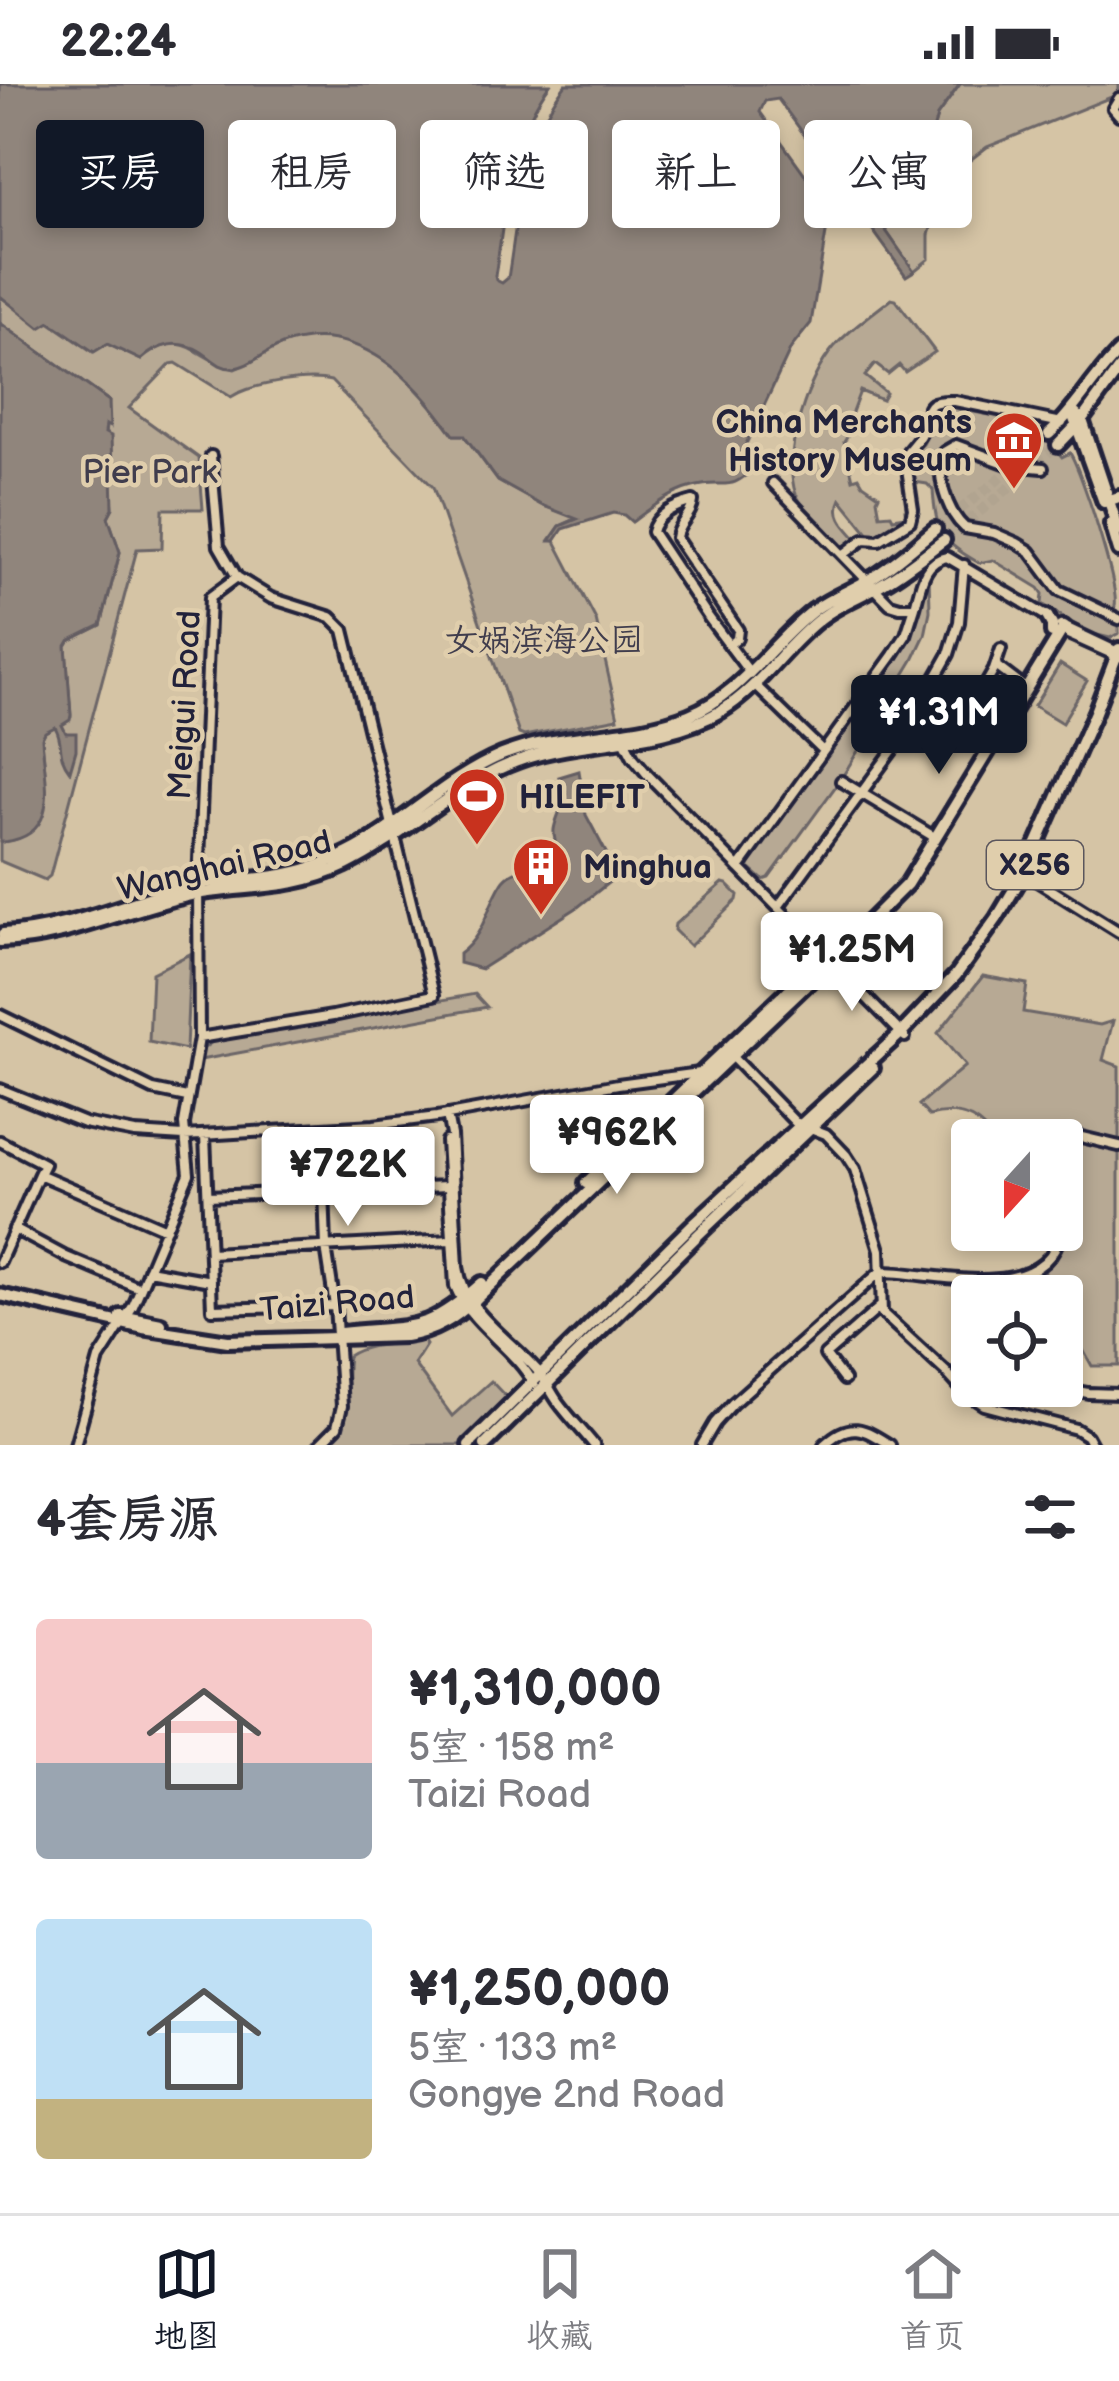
<!DOCTYPE html>
<html lang="zh">
<head>
<meta charset="utf-8">
<style>
  :root { --surface:#fff; --page:#f2f2f3; --text:#2b2b33; --muted:#7c7c81; --line:#e1e1e2; --accent:#111827 }
  body { margin:0; font-family:"Balsamiq Sans","LXGW WenKai TC",sans-serif; background:var(--page); color:var(--text); height:100vh; display:flex; flex-direction:column; font-size:45px; white-space:nowrap }
  * { box-sizing:border-box; margin:0 }
  p { font-size:39px; color:var(--muted) }
  .icon { flex:none; width:66px; height:66px; fill:none; stroke:currentColor; stroke-width:2; stroke-linecap:round; stroke-linejoin:round }
  .map { position:relative; height:1361px; overflow:hidden }
  .side { display:flex; flex-direction:column; background:var(--surface); flex:1 }
  .side>* { flex:none }
  .guide { position:absolute; left:36px; top:36px; width:1047px; height:108px; display:flex; gap:24px }
  .needle { width:78px; rotate:201deg }
  .fabs { position:absolute; left:951px; top:1035px; display:grid; gap:24px }
  .fabs a { display:grid; place-items:center; width:132px; height:132px; border-radius:12px; background:var(--surface); box-shadow:0 6px 18px #0003; font-size:60px }
  .price { position:absolute; translate:-50% -102px; padding:0 27px; border-radius:12px; background:#fff; color:#222; font-size:39px; line-height:78px; filter:drop-shadow(0 3px 6px #0008) }
  .price::after { content:''; position:absolute; left:50%; top:72px; width:36px; height:27px; margin-left:-18px; background:inherit; clip-path:polygon(0 0,100% 0,50% 100%) }
  .price.selected { background:var(--accent); color:#fff }
  ul { padding:0; list-style:none }
  li { display:flex; align-items:center; gap:36px; height:300px; padding:0 36px }
  li span { display:grid; place-items:center; flex:none; width:336px; height:240px; border-radius:12px; color:#555 }
  li>.icon { margin-inline-start:auto }
  span .icon { width:144px; height:144px; fill:#fffc; stroke-width:1 }
  li b { font-size:51px }
  h2 { display:flex; justify-content:space-between; align-items:center; height:144px; padding:0 36px; font-size:51px }
  .pill { padding:0 42px; border-radius:12px; background:var(--surface); box-shadow:0 6px 18px #0003; font-size:42px; line-height:108px }
  .pill.selected { background:var(--accent); color:#fff }
  .status { display:flex; justify-content:space-between; align-items:center; height:84px; padding:0 60px; background:var(--surface); direction:ltr }
  .status svg { height:33px; fill:currentColor }
  .dock { display:flex; justify-content:space-around; align-items:center; height:168px; border-top:3px solid var(--line); background:var(--surface); font-size:33px; color:var(--muted) }
  .dock a { display:grid; justify-items:center; gap:6px }
  .dock .selected { color:var(--accent) }
  .map>svg:first-child { display:block }
  .green { fill:#b7a994; stroke:#6c6668; stroke-width:3 }
  .water { fill:#90857c; stroke:#645d62; stroke-width:3 }
  .lines { fill:none; stroke-linecap:round; stroke-linejoin:round }
  .major-tunnel { stroke:#b1a490; stroke-width:10; stroke-dasharray:10 5; stroke-linecap:butt }
  .minor-casing { stroke:#22223b; stroke-width:16 }
  .major-casing { stroke:#22223b; stroke-width:20 }
  .minor { stroke:#e0ceac; stroke-width:8 }
  .major { stroke:#e0ceac; stroke-width:10 }
  .labels { text-anchor:middle; stroke-width:9; stroke-linejoin:round; paint-order:stroke }
  .shield { fill:#e0ceac; stroke:#5b565d; stroke-width:3 }
  .shield-label { font-size:30px; font-weight:bold; fill:#22223b }
  .poi-label { font-size:33px; font-weight:bold; fill:#22223b; stroke:#e0ceac; text-anchor:start }
  .park-label { font-size:33px; fill:#403d4d; stroke:#e0ceac }
  .street-label { font-size:33px; fill:#22223b; stroke:#e0ceac }
</style>
</head>
<body>
<div class="status"><b>22:24</b><svg viewBox="0 0 49 12"><path d="M0 12V9h3v3zM5 12V6h3v6zM10 12V3h3v9zM15 12V0h3v12zM26 1h20v11H26zM47 4h2v5h-2z"/></svg></div>
<div class="map">
<svg width="1119" height="1361" viewBox="0 0 1119 1361">
  <rect width="100%" height="100%" fill="#d5c4a5"/>
  <filter id="ink" filterUnits="userSpaceOnUse"><feTurbulence type="fractalNoise" baseFrequency=".00833" numOctaves="2"/><feDisplacementMap in="SourceGraphic" scale="24" xChannelSelector="R" yChannelSelector="G"/><feConvolveMatrix kernelMatrix="1 2 1 2 8 2 1 2 1" color-interpolation-filters="sRGB"/></filter>
  <g filter="url(#ink)">
    <!-- green -->
    <path class="green" d="M 960,0 L 1119,0 L 1119,10 L 987,63 L 961,83 L 941,110 L 929,151 L 929,175 L 914,187 L 882,141 L 895,132 L 906,119 L 919,96 L 937,32 Z
      M 0,212 L 20,227 L 49,238 L 93,268 L 107,260 L 141,276 C 185,239 196,277 235,285 C 253,277 273,262 294,257 C 365,239 416,300 454,351 L 464,351 L 498,397 L 541,421 L 577,434 L 560,442 L 550,456 L 555,457 L 596,536 L 618,634 L 524,652 L 519,650 L 433,403 L 331,297 C 308,291 251,300 231,313 L 176,279 L 171,280 L 129,324 L 199,374 L 203,425 L 163,425 L 162,464 L 137,465 L 50,792 L 45,796 L 0,777 L 0,758 C 58,755 45,695 42,654 L 45,648 L 71,633 L 66,562 L 69,557 L 101,541 L 120,468 L 108,433 L 113,423 L 105,350 L 109,317 L 0,239 Z
      M 891,215 L 896,216 L 935,268 L 905,288 L 899,281 L 888,290 L 875,280 L 865,292 L 886,309 L 882,316 L 860,307 L 848,339 L 854,342 L 844,358 L 853,395 L 859,393 L 863,400 L 879,411 L 877,415 L 880,431 L 891,430 L 893,434 L 906,432 L 905,426 L 908,426 L 909,430 C 904,442 882,453 870,451 L 841,415 C 833,431 845,442 856,454 L 846,463 L 841,462 C 828,448 798,423 794,404 C 784,364 808,294 834,263 C 850,245 872,230 891,215 Z
      M 943,322 L 1046,342 L 1041,348 L 1062,373 L 1070,369 C 1082,388 1119,503 1115,522 C 1114,525 1112,527 1110,530 L 1119,539 L 1119,549 L 1110,554 L 1089,549 L 1042,520 L 1043,510 L 1039,504 L 993,476 L 979,479 C 942,458 936,449 933,406 L 927,400 L 914,398 L 911,371 L 923,360 L 928,350 L 928,334 L 933,327 Z
      M 929,489 L 930,527 L 925,551 L 913,576 L 841,695 L 769,794 L 763,796 L 749,784 L 749,779 L 909,557 Z
      M 1060,580 L 1087,597 L 1062,639 L 1034,622 Z
      M 723,799 L 727,800 L 738,811 L 737,816 L 690,862 L 674,846 L 675,840 Z
      M 190,870 L 186,966 L 149,958 L 152,889 Z
      M 983,892 L 1027,900 L 1023,928 L 1100,941 L 1113,937 L 1103,976 L 1119,982 L 1119,1282 L 1092,1282 L 1062,1228 L 1062,1212 L 1053,1212 C 1036,1182 1049,1176 1057,1146 L 1062,1146 L 1062,1056 L 988,1056 L 989,1050 C 974,1030 952,1026 929,1032 L 919,1021 L 965,982 L 938,949 Z
      M 475,910 L 487,923 L 200,976 L 204,964 L 212,958 Z
      M 423,1256 L 426,1261 L 414,1280 L 452,1332 L 491,1297 L 507,1314 L 501,1326 L 465,1361 L 326,1361 C 361,1328 342,1313 348,1272 C 369,1258 398,1261 423,1256 Z"/>
    <!-- water -->
    <path class="water" d="M 0,0 L 550,0 C 509,55 506,126 495,192 L 496,196 L 502,199 L 508,194 C 519,127 522,55 566,0 L 960,0 L 937,32 L 919,96 L 906,119 L 895,132 L 882,141 L 914,187 L 906,192 L 851,116 L 852,107 L 844,105 L 778,15 L 765,17 L 760,28 L 830,125 L 811,239 L 791,264 L 746,360 L 745,371 L 756,382 C 728,411 725,394 693,403 C 670,409 651,424 632,438 L 624,431 L 613,429 L 563,445 L 555,457 L 550,457 L 560,442 L 577,435 L 541,421 L 498,397 L 464,351 L 454,351 C 417,298 361,237 288,259 C 268,264 250,284 232,284 C 218,284 212,274 200,267 C 179,255 158,260 141,276 L 107,260 L 94,268 L 50,238 L 40,244 L 0,212 Z
      M 0,239 L 109,317 L 110,343 L 106,341 L 105,349 L 111,352 L 113,424 L 108,433 L 120,468 L 101,541 L 69,557 L 66,562 L 71,631 L 70,636 L 62,641 L 66,649 L 76,649 L 76,666 L 70,687 C 55,668 65,660 55,643 L 45,648 L 42,654 C 44,696 63,751 4,758 L 0,758 Z
      M 579,687 L 586,731 L 618,791 L 578,823 L 481,885 L 459,879 L 459,870 C 485,851 487,822 502,799 C 513,780 539,789 552,773 C 560,763 553,756 554,746 C 555,736 563,720 567,710 L 559,693 Z"/>
    <g class="lines">
      <!-- major-tunnel -->
      <path class="major-tunnel" d="M 935,445 L 993,400 L 1049,350
        M 944,456 L 1002,410 L 1058,361"/>
      <defs>
        <path id="minor" d="M 1119,14 L 1113,24 L 1119,31
          M 211,372 L 219,462 L 237,493
          M 1043,384 L 1010,381 L 956,361 L 944,368 C 935,391 947,428 965,444 L 994,449 L 1017,459 L 1030,467 L 1059,506 L 1119,535
          M 773,399 L 890,520 L 900,523 L 915,523 C 921,502 923,477 947,473 L 1048,533
          M 693,417 C 677,421 656,430 652,448 L 709,534 L 750,589
          M 693,417 C 693,430 677,440 676,454 L 738,546 L 737,554 L 729,561
          M 843,471 L 864,455 L 879,456 L 910,437 L 913,425 L 905,371 C 911,362 920,355 923,345 C 930,322 923,316 955,317 L 1062,339
          M 1061,541 L 1118,568
          M 1065,544 L 1068,550 L 1119,573
          M 996,582 L 1021,601
          M 755,601 L 823,667
          M 623,654 L 633,673 L 647,690 L 905,953
          M 950,662 L 994,586 L 1001,565
          M 841,697 L 931,751
          M 739,784 L 893,571 L 906,551 L 915,523
          M 1029,792 L 1119,848
          M 778,823 L 903,652 L 949,570 L 959,538 L 964,481
          M 0,931 L 153,1006 L 187,1013
          M 731,972 L 795,1038 L 826,1050 L 846,1071 L 855,1085 L 880,1166 L 882,1229 L 946,1288 L 964,1308 L 984,1321 L 1076,1345 L 1087,1352 L 1092,1361
          M 0,1005 L 84,1039 L 135,1049 L 184,1052 L 374,1041 L 437,1033 L 618,1000 L 700,989
          M 447,1031 L 451,1051 L 458,1183 C 465,1230 508,1253 537,1286 C 546,1296 550,1307 558,1318 C 569,1333 582,1346 594,1361
          M 205,1051 L 212,1225 L 335,1222
          M 1053,1056 L 1062,1049 L 1069,1050 L 1119,1062
          M 0,1057 L 44,1080 L 39,1090 L 166,1145
          M 446,1057 L 455,1202 C 471,1242 514,1263 534,1300
          M 208,1112 L 448,1102
          M 14,1145 L 66,1173 L 140,1204
          M 210,1169 L 451,1156
          M 0,1178 L 39,1090
          M 148,1186 L 211,1197
          M 880,1188 C 932,1187 1047,1224 1061,1146
          M 1020,1210 L 1021,1212
          M 844,1296 L 825,1271 L 880,1223
          M 1051,1302 L 1088,1309 L 1119,1310
          M 75,1361 L 99,1275 L 133,1222 L 189,1090 L 184,1040 L 199,954 L 198,800 L 210,513 L 237,493 L 271,514 L 331,533 L 344,546 L 434,911 L 333,932 L 199,954
          M 319,1361 L 337,1343 L 342,1322 L 335,1222 L 326,1163 L 322,1044
          M 702,1361 L 715,1339 L 733,1319 L 879,1189
          M 824,1361 C 850,1336 863,1344 890,1361"/>
        <path id="major" d="M 1072,327 L 1082,336 L 1119,447
          M 1072,329 L 1104,418 L 1119,413
          M 1049,350 C 1076,326 1093,293 1119,268
          M 1058,361 L 1082,336 L 1119,285
          M 1111,440 L 1119,467
          M 1047,532 L 1052,541 L 1052,549
          M 3,850 C 71,846 132,815 197,800 C 218,795 240,797 261,794 C 290,791 322,782 348,769 C 403,741 445,695 502,671 C 561,647 630,655 689,631 C 743,609 770,560 814,526 C 832,513 852,506 870,495 C 893,482 914,462 935,445
          M 0,857 C 66,855 123,826 186,812 C 242,800 290,808 346,781 C 409,750 458,696 526,674 C 589,654 663,661 721,627 C 761,603 784,562 821,534 C 840,519 864,511 885,498 C 906,486 925,470 944,456
          M 586,1099 L 820,876
          M 0,1211 L 143,1244 L 228,1257 L 405,1252 C 435,1248 455,1234 477,1214 L 810,897 L 907,800 L 1064,543
          M 121,1232 L 161,1240
          M 341,1249 C 413,1241 424,1251 482,1199
          M 469,1361 L 691,1142 L 901,949 L 956,891 L 997,834 L 1024,789 L 1095,628 L 1119,565
          M 485,1361 L 699,1150 L 873,984"/>
      </defs>
      <!-- minor casing -->
      <use href="#minor" class="minor-casing"/>
      <!-- major casing -->
      <use href="#major" class="major-casing"/>
      <!-- minor -->
      <use href="#minor" class="minor"/>
      <!-- major -->
      <use href="#major" class="major"/>
    </g>
  </g>
  <!-- icons -->
  <defs>
    <symbol id="museum-pin" viewBox="-11 -11 22 30"><path d="M0 17L-7.5 6A9.5 9.5 0 1 1 7.5 6Z" fill="#c8321e" stroke="#e0ceac"/><path d="M0-6L6-3V-2H-6V-3ZM-5-1h2V3h-2ZM-1-1h2V3h-2ZM3-1h2V3H3ZM-6 4H6V6H-6Z" fill="#fff"/></symbol>
    <symbol id="stadium-pin" viewBox="-11 -11 22 30"><path d="M0 17L-7.5 6A9.5 9.5 0 1 1 7.5 6Z" fill="#c8321e" stroke="#e0ceac"/><path d="M0-5a6.5 5 0 1 0 0 10a6.5 5 0 1 0 0-10ZM-3.5-1.8h7v3.6h-7Z" fill="#fff"/></symbol>
    <symbol id="building-pin" viewBox="-11 -11 22 30"><path d="M0 17L-7.5 6A9.5 9.5 0 1 1 7.5 6Z" fill="#c8321e" stroke="#e0ceac"/><path d="M-4-6H4V6H1V3H-1V6H-4ZM-2.5-4.3h1.7v1.8h-1.7ZM.8-4.3h1.7v1.8H.8ZM-2.5-1h1.7V.8h-1.7ZM.8-1h1.7V.8H.8Z" fill="#fff"/></symbol>
  </defs>
  <g fill-rule="evenodd">
    <use href="#museum-pin" x="981" y="323" width="66" height="90"/>
    <use href="#stadium-pin" x="444" y="679" width="66" height="90"/>
    <use href="#building-pin" x="508" y="749" width="66" height="90"/>
  </g>
  <g class="labels">
    <!-- shield labels -->
    <rect class="shield" x="987" y="757" width="96" height="48" rx="9"/>
    <g class="shield-label">
      <text x="1035" y="791">X256</text>
    </g>
    <!-- poi labels -->
    <g class="poi-label">
      <text x="972" y="349" text-anchor="end">China Merchants<tspan x="972" dy="38">History Museum</tspan></text>
      <text x="519" y="724">HILEFIT</text>
      <text x="583" y="794">Minghua</text>
    </g>
    <!-- park labels -->
    <g class="park-label">
      <text x="150" y="399">Pier Park</text>
      <text x="544" y="567">女娲滨海公园</text>
    </g>
    <!-- street labels -->
    <g class="street-label">
      <text transform="translate(183 621) rotate(-87)" y="12">Meigui Road</text>
      <text transform="translate(224 780) rotate(-13)" y="12">Wanghai Road</text>
      <text transform="translate(337 1218) rotate(-5)" y="12">Taizi Road</text>
    </g>
  </g>
</svg>
<div class="fabs">
<a><svg class="needle" viewBox="-14 -14 28 28"><path d="M0-13l5 13h-10z" fill="#e53935"/><path d="M0 13l5-13h-10z" fill="#7c7c81"/></svg></a>
<a><svg class="icon" aria-label="locate" viewBox="0 0 24 24"><circle cx="12" cy="12" r="6"/><path d="M12 2v4M12 18v4M2 12h4M18 12h4"/></svg></a>
</div>
<b class="price selected" style="left:939px;top:693px">¥1.31M</b>
<b class="price" style="left:852px;top:930px">¥1.25M</b>
<b class="price" style="left:617px;top:1113px">¥962K</b>
<b class="price" style="left:348px;top:1145px">¥722K</b>
<div class="guide">
<a class="pill selected">买房</a>
<a class="pill">租房</a>
<a class="pill">筛选</a>
<a class="pill">新上</a>
<a class="pill">公寓</a>
</div>
</div>
<section class="side">
<h2>4套房源<svg class="icon" aria-label="filters" viewBox="0 0 24 24"><path d="M4 7h16M4 17h16"/><circle cx="9" cy="7" r="2"/><circle cx="15" cy="17" r="2"/></svg></h2>
<ul>
<li><span style="background:linear-gradient(#f6c9c9 60%,#9aa5b1 0)"><svg class="icon" aria-label="home" viewBox="0 0 24 24"><path d="M3 11l9-7 9 7M6 9v11h12V9"/></svg></span><div><b>¥1,310,000</b><p>5室 · 158 m²</p><p>Taizi Road</p></div></li>
<li><span style="background:linear-gradient(#bfe0f5 75%,#c2b280 0)"><svg class="icon" aria-label="home" viewBox="0 0 24 24"><path d="M3 11l9-7 9 7M6 9v11h12V9"/></svg></span><div><b>¥1,250,000</b><p>5室 · 133 m²</p><p>Gongye 2nd Road</p></div></li>
</ul>
</section>
<nav class="dock">
<a class="selected"><svg class="icon" aria-label="map" viewBox="0 0 24 24"><path d="M3 6l6-2 6 2 6-2v14l-6 2-6-2-6 2zM9 4v14M15 6v14"/></svg>地图</a>
<a><svg class="icon" aria-label="saved" viewBox="0 0 24 24"><path d="M7 4h10v16l-5-4-5 4z"/></svg>收藏</a>
<a><svg class="icon" aria-label="home" viewBox="0 0 24 24"><path d="M3 11l9-7 9 7M6 9v11h12V9"/></svg>首页</a>
</nav>
</body>
</html>
